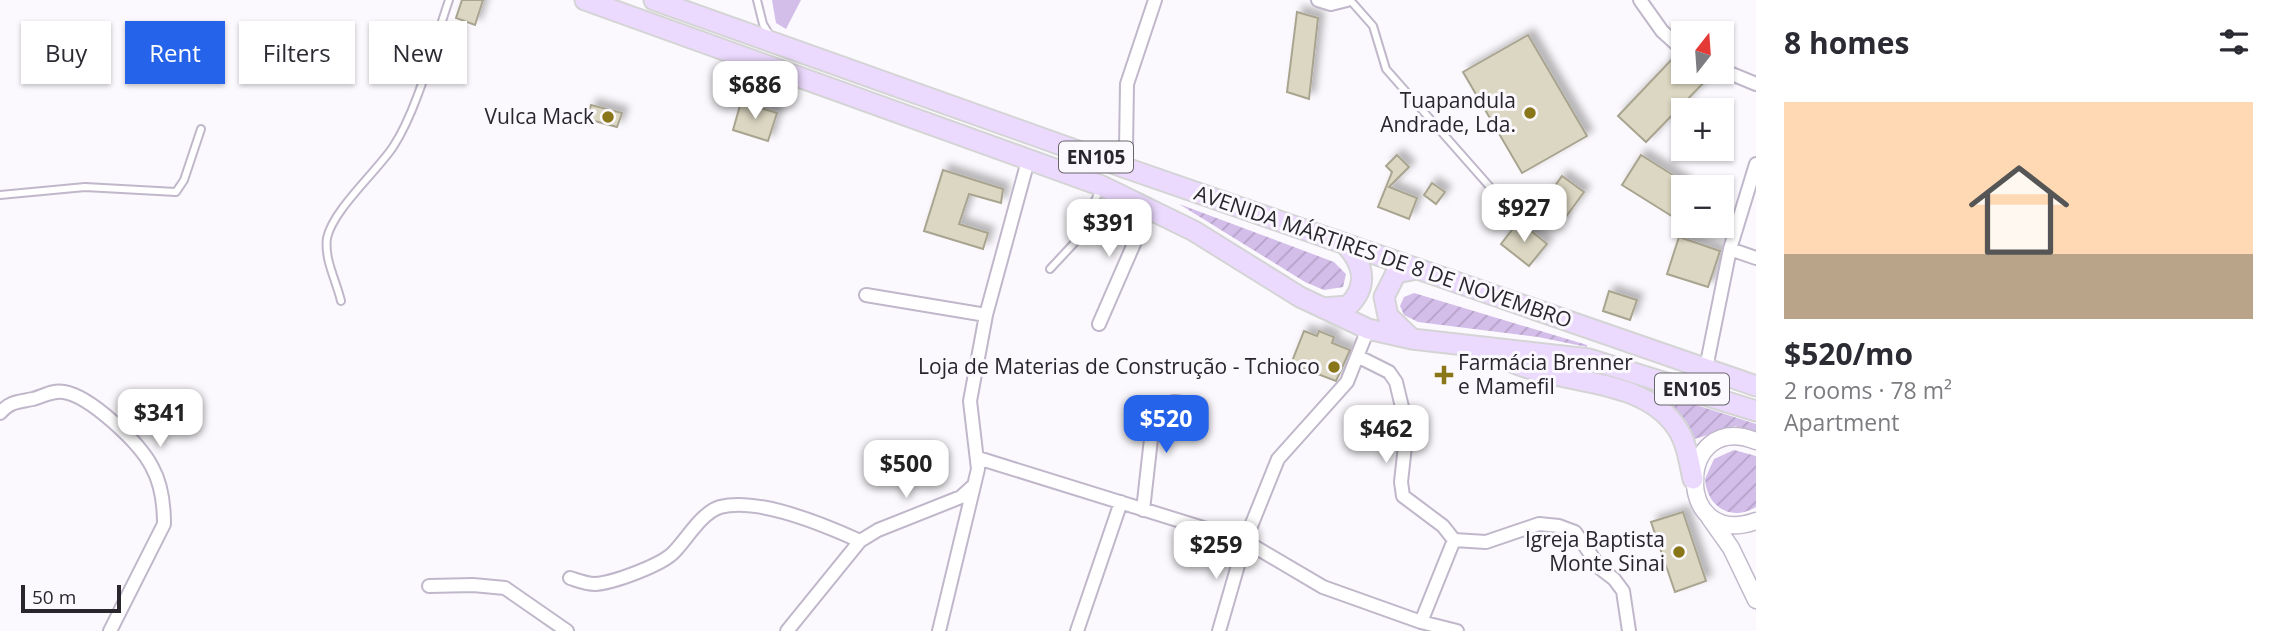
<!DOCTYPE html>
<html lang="en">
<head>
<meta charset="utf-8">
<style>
  :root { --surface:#fff; --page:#f7f7f7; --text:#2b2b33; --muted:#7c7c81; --line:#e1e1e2; --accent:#2563eb }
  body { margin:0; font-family:"Open Sans",sans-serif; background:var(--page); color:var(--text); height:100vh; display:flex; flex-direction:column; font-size:26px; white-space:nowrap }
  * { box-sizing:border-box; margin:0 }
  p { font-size:23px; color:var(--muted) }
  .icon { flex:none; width:38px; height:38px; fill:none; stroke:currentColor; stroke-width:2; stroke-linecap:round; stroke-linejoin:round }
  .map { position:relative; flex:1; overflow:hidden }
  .drawer { display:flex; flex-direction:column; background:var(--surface); width:525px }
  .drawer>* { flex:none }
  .hud { position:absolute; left:21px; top:21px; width:665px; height:63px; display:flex; gap:14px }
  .needle { width:46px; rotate:17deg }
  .tools { position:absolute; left:1671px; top:21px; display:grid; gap:14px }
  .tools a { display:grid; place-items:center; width:63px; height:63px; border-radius:0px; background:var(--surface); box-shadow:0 2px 5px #0004; font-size:35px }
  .scale { position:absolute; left:21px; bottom:18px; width:100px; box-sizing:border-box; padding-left:7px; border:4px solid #29262d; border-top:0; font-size:19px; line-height:24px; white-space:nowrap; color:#29262d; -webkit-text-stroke:5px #fbf9fd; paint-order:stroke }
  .price { position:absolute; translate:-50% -60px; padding:0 16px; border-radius:14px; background:#fff; color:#222; font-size:23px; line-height:46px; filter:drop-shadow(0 2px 4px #0008) }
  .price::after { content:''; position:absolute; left:50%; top:42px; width:21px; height:16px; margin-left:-10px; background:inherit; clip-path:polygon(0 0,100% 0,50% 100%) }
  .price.selected { background:var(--accent); color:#fff }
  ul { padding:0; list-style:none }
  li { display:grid; align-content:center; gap:14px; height:371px; padding:0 28px }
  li+li { border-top:2px solid var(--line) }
  li span { display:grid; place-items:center; height:217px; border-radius:0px; color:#555 }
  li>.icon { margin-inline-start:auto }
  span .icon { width:126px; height:126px; fill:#fffc; stroke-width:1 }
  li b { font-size:30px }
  h2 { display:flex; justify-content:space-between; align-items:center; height:84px; padding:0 28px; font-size:30px }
  .chip { padding:0 24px; border-radius:0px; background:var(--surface); box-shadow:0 2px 5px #0004; font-size:24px; line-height:63px }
  .chip.selected { background:var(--accent); color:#fff }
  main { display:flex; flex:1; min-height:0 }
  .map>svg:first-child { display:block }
  .grass { fill:#d3bde9 }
  .garden { fill:url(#garden-furrows) }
  .building { fill:#dcd7c2; stroke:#a9a490; stroke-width:2; filter:url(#shadow) }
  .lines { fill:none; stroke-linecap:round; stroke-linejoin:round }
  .service-casing { stroke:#c0b7ca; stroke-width:10 }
  .minor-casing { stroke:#c0b7ca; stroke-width:16 }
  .tertiary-casing { stroke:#c0b7ca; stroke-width:19 }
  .primary-casing { stroke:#d4d4d5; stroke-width:23 }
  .service { stroke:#fff; stroke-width:6 }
  .minor { stroke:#fff; stroke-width:12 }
  .tertiary { stroke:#fff; stroke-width:16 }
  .primary { stroke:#ecdafe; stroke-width:19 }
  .poi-dot { fill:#897619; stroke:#fbf9fd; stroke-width:2.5 }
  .labels { text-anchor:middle; stroke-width:6; stroke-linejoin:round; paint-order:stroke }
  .shield { fill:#fbf9fd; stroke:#68656b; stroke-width:2 }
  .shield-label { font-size:19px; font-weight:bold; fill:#29262d }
  .poi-label { font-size:21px; fill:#29262d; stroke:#fbf9fd; text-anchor:end }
  .street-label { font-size:21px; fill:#29262d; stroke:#fbf9fd }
</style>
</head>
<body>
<main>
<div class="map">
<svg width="1756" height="631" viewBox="0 0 1756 631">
  <defs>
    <pattern id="garden-furrows" width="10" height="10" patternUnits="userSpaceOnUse" patternTransform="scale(1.75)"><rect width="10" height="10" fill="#d3bde9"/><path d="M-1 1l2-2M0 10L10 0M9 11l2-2" fill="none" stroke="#b5a2c8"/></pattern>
    <filter id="shadow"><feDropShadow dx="6" dy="-6" stdDeviation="3.5" flood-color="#0004"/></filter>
  </defs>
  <rect width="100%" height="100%" fill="#fbf9fd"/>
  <!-- grass -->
  <path class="grass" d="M 772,0 L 801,0 L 786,29 L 776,23 Z"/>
  <!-- garden -->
  <path class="garden" d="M 1179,204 L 1334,262 L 1346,274 L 1343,287 L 1324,290 L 1305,282 Z
    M 1414,293 L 1587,345 L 1587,347 L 1538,337 L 1418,322 L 1404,315 L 1400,306 L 1404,297 Z
    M 1621,381 L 1756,424 L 1756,432 L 1735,426 L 1695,439 L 1686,422 L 1665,400 Z
    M 1734,450 L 1756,456 L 1756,507 C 1731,522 1707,507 1705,479 L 1714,459 Z"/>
  <!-- building -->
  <path class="building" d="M 462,0 L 483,0 L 475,25 L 456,18 Z
    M 1297,12 L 1318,18 L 1309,99 L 1287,92 Z
    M 1528,35 L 1587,136 L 1522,173 L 1463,72 Z
    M 1675,56 L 1684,60 L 1684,72 L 1714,72 L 1646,142 L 1618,116 Z
    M 741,102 L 777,113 L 768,141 L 733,130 Z
    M 591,105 L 622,113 L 617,127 L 587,119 Z
    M 1397,155 L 1409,167 L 1389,187 L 1417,198 L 1409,219 L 1378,207 L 1392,172 L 1386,166 Z
    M 1641,155 L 1684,182 L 1684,211 L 1678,220 L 1622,185 Z
    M 943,170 L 1003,189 L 1001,203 L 969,194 L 959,224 L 988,233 L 983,249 L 924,231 Z
    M 1562,176 L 1584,192 L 1560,225 L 1538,210 Z
    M 1432,183 L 1445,192 L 1436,204 L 1424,195 Z
    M 1519,221 L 1547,244 L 1529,266 L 1501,244 Z
    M 1679,237 L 1720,251 L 1708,287 L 1667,274 Z
    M 1609,291 L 1637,300 L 1630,320 L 1603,311 Z
    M 1304,331 L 1317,336 L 1319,331 L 1334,337 L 1332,343 L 1350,350 L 1336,381 L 1291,364 Z
    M 1683,512 L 1706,581 L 1675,592 L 1651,522 Z"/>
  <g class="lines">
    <defs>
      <path id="service" d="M 757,0 L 763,24 L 771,37
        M 1350,0 L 1373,26 L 1386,69 L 1490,187
        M 0,195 L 85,187 L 176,192 L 184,180 L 201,129
        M 1050,269 L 1078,239 L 1101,187
        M 341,301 C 336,280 324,259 327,238 C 333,210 377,171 393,147 C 418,109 434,43 449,0"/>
      <path id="minor" d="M 1318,0 L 1331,4 L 1347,0
        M 1640,0 L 1662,31 L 1684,51
        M 1722,70 L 1756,84
        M 1123,167 L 1126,149 L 1127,84 L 1155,0
        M 1730,249 L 1756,258
        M 866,295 L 986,315
        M 1099,324 L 1150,207
        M 1359,357 L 1389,372 L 1396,382 L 1407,428 L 1401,482 L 1403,496 L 1443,526 L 1454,540 L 1486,542 L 1539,524 L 1559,526 L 1575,532 L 1601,569 L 1614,579 L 1623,591 L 1629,631
        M 1706,368 L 1730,249 L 1756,164
        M 0,413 C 11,401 18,402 33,399 C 44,396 52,390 64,392 C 90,396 140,443 152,467 C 161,483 164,506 164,524 L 110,631
        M 978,458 L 1245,541 L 1323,587 L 1421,622 L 1457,631
        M 1143,510 L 1151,439 L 1154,430 L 1174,402 L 1200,405
        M 570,578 C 579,581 586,584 595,584 C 613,583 662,565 674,552 C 687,539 701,513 720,507 C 758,497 825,525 860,541
        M 429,586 L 473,585 L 505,588 L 567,631
        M 1421,622 L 1454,540
        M 787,631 L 860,541 L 878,530 L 961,497 L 972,487
        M 939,631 L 978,469 L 970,401 L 986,315 L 1029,157
        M 1077,631 L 1121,502
        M 1219,631 L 1245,541 L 1278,459 L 1347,382 L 1368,329"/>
      <path id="tertiary" d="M 1756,441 C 1676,409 1673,551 1756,521
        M 1709,517 L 1731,548 L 1756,600"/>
      <path id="primary" d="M 585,0 L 1102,186 L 1194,231 L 1300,297 L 1368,329 L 1412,339 L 1589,359 L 1756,411
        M 654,0 L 1123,167 L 1756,386
        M 1323,308 L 1348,306 C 1369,286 1364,264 1345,244
        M 1412,339 L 1388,316 L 1384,297 L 1396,273 L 1417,269
        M 1489,353 C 1504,359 1519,366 1535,370 C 1582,384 1647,383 1677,428 C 1687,443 1689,462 1693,479"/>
    </defs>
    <!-- service casing -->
    <use href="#service" class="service-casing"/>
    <!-- minor casing -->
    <use href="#minor" class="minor-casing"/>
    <!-- tertiary casing -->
    <use href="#tertiary" class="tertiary-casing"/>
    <!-- primary casing -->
    <use href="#primary" class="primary-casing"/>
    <!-- service -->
    <use href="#service" class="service"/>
    <!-- minor -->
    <use href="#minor" class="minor"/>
    <!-- tertiary -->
    <use href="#tertiary" class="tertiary"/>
    <!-- primary -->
    <use href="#primary" class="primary"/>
  </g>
  <!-- markers -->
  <g class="poi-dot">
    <circle cx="1530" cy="113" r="7"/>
    <circle cx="608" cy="117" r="7"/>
    <circle cx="1334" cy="367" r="7"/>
    <path d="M1440.5 364.5h7v7h7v7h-7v7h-7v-7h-7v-7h7z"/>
    <circle cx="1679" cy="552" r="7"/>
  </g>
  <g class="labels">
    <!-- shield labels -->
    <g class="shield">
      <rect x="1059" y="141.5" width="74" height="31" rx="5"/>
      <rect x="1655" y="373.5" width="74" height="31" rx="5"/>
    </g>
    <g class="shield-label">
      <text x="1096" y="164">EN105</text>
      <text x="1692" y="396">EN105</text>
    </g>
    <!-- poi labels -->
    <g class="poi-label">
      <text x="1516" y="108">Tuapandula<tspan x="1516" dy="24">Andrade, Lda.</tspan></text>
      <text x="594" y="124">Vulca Mack</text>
      <text x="1458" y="370" text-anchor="start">Farmácia Brenner<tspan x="1458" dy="24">e Mamefil</tspan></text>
      <text x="1320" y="374">Loja de Materias de Construção - Tchioco</text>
      <text x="1665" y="547">Igreja Baptista<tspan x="1665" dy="24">Monte Sinai</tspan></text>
    </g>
    <!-- street labels -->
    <g class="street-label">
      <text transform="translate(1383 257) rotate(19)" y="7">AVENIDA MÁRTIRES DE 8 DE NOVEMBRO</text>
    </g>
  </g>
</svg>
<div class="tools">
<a><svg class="needle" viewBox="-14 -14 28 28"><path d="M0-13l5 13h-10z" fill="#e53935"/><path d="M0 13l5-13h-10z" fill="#7c7c81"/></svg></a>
<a>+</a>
<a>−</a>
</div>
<div class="scale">50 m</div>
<b class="price" style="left:755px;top:121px">$686</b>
<b class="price" style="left:1524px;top:244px">$927</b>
<b class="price" style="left:1109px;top:259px">$391</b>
<b class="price" style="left:160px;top:449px">$341</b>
<b class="price selected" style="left:1166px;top:455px">$520</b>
<b class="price" style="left:1386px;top:465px">$462</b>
<b class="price" style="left:906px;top:500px">$500</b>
<b class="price" style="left:1216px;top:581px">$259</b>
<div class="hud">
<a class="chip">Buy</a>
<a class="chip selected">Rent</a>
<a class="chip">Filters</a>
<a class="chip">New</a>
</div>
</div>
<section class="drawer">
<h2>8 homes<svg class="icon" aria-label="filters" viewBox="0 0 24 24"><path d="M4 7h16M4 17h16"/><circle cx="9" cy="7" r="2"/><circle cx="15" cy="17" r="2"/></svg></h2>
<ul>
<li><span style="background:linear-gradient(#ffd9b3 70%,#b9a48a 0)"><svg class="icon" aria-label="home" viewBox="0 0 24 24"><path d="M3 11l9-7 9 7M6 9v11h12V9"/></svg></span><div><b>$520/mo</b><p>2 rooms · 78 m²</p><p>Apartment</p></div></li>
</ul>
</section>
</main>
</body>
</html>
